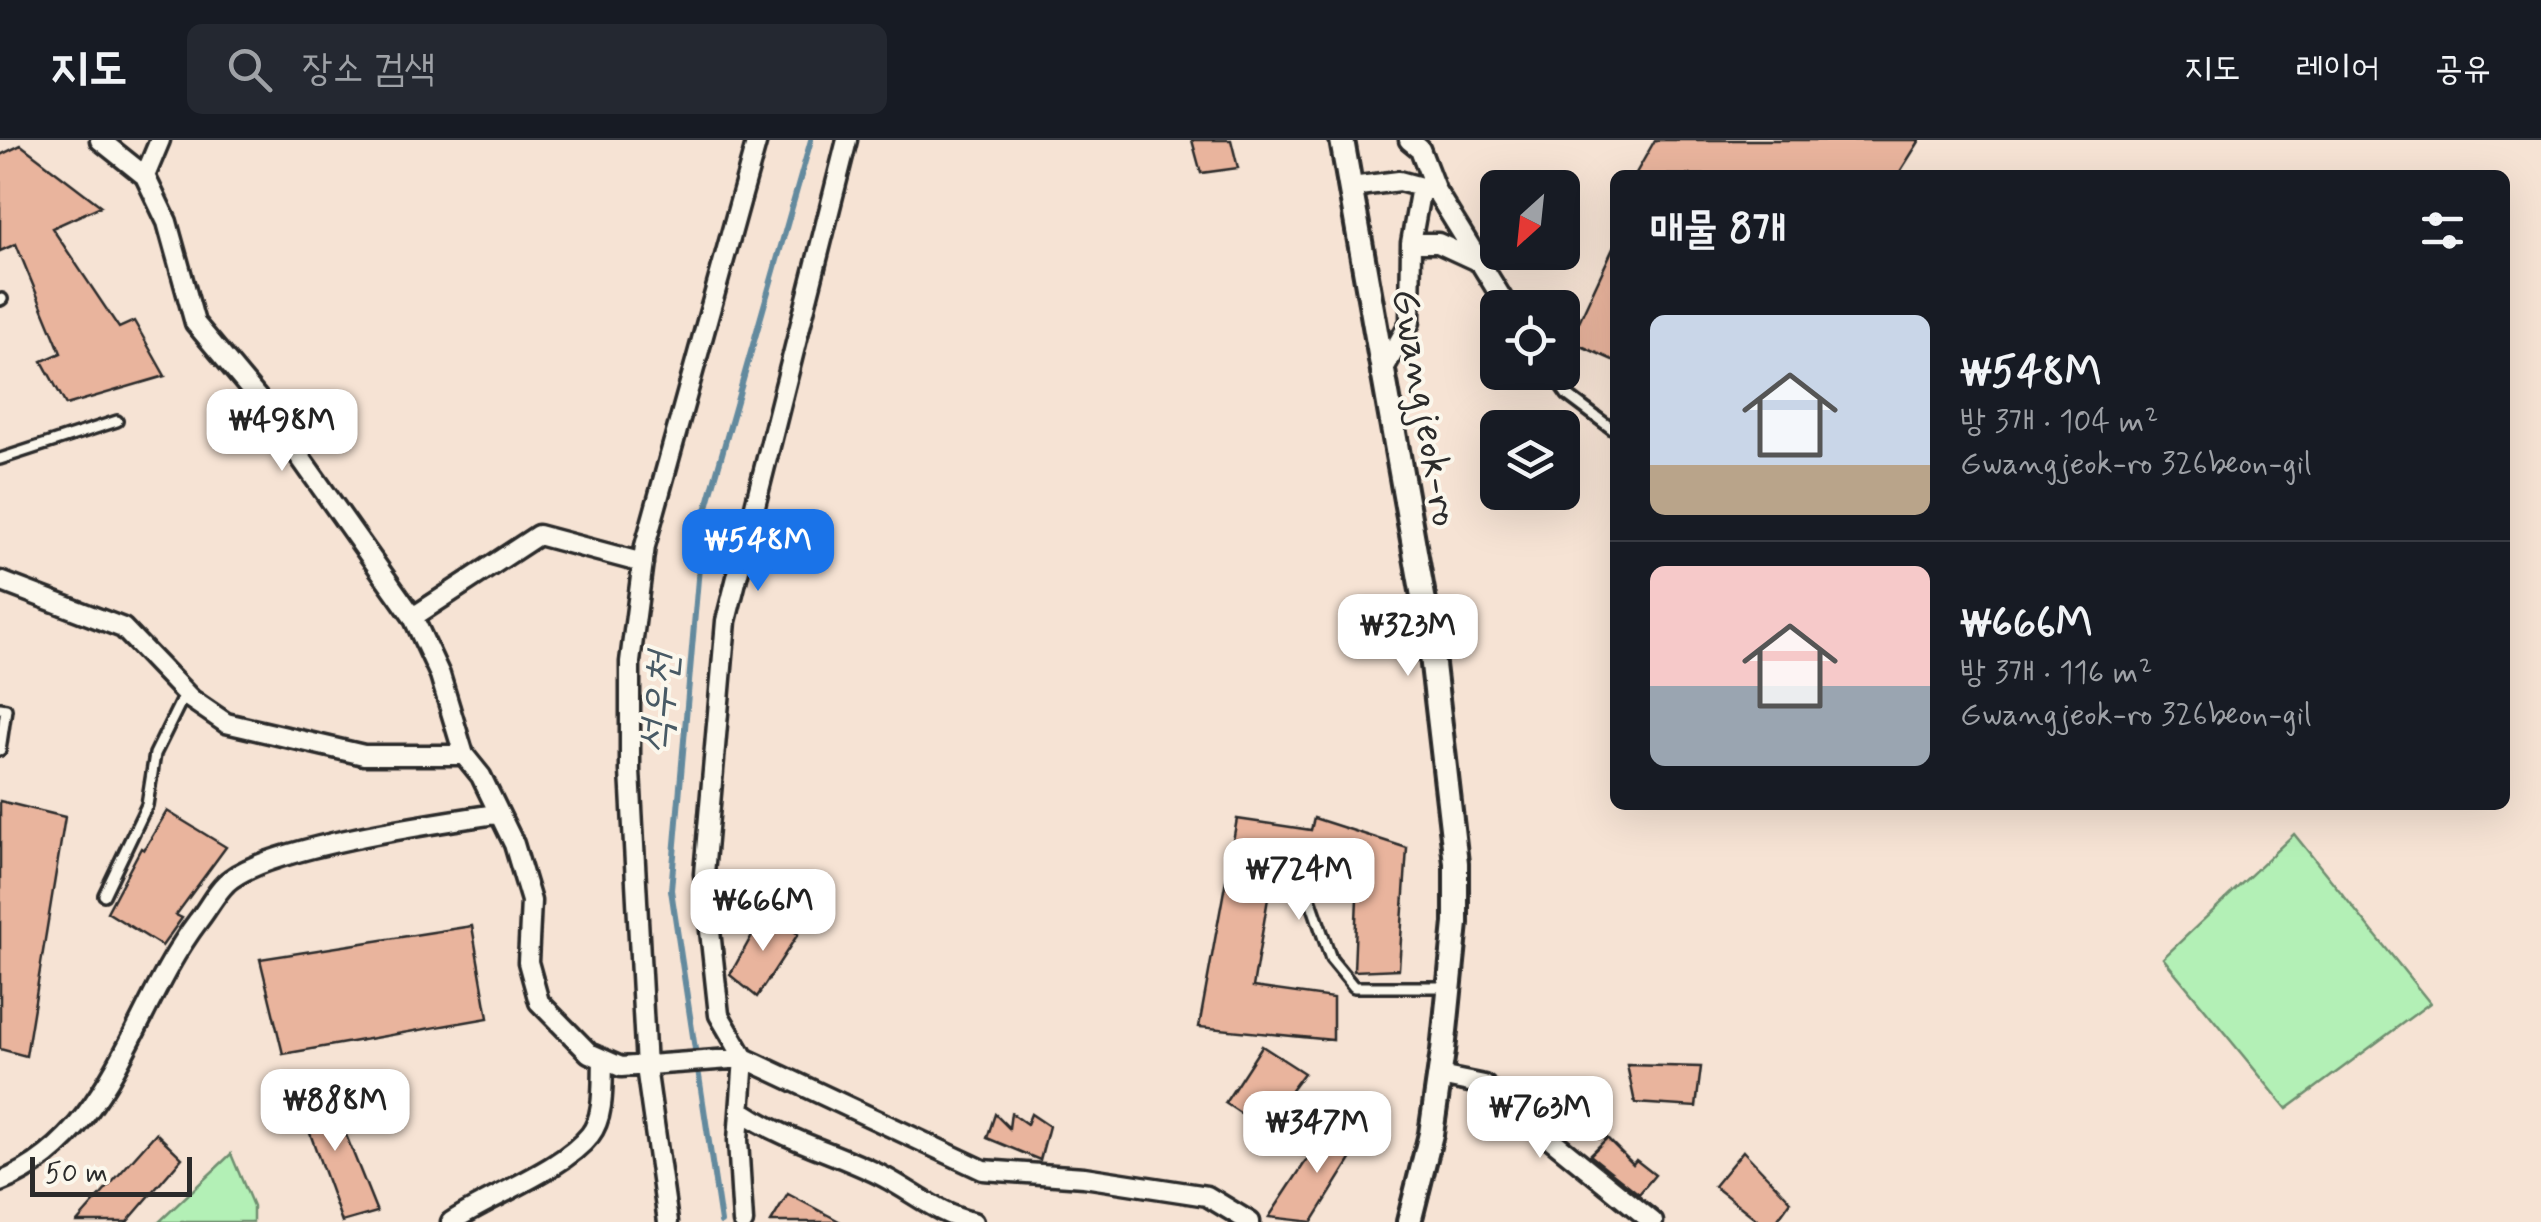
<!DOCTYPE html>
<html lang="ko">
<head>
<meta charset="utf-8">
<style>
  :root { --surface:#171b24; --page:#242831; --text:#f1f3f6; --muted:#9ea1a6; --line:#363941; --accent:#1a73e8 }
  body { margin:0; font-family:Mynerve,"Poor Story",sans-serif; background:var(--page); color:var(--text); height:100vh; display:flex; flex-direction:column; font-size:38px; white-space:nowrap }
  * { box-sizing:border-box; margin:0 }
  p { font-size:32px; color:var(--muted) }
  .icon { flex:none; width:55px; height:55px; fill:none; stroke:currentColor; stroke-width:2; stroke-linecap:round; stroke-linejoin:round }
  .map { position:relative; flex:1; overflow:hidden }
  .side { position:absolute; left:1610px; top:30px; width:900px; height:640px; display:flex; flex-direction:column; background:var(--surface); border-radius:15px; box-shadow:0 10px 40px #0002 }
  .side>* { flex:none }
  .needle { width:65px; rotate:207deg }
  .controls { position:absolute; left:1480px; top:30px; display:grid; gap:20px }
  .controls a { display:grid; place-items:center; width:100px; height:100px; border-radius:15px; background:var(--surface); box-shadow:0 10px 40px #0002; font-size:50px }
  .scale { position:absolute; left:30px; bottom:25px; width:162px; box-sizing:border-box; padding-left:10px; border:5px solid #2b2b2b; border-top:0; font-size:28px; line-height:35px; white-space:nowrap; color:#2b2b2b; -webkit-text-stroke:8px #fbf7ec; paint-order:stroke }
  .price { position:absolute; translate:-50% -85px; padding:0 22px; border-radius:20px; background:#fff; color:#222; font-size:32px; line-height:65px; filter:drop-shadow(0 2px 5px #0008) }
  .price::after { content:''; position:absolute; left:50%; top:60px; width:30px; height:22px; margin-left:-15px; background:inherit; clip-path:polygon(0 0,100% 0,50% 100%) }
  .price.on { background:var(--accent); color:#fff }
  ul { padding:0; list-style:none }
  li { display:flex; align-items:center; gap:30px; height:250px; padding:0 40px }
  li+li { border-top:2px solid var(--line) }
  li span { display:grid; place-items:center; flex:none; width:280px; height:200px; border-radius:15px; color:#555 }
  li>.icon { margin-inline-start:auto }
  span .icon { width:120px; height:120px; fill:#fffc; stroke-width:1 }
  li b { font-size:42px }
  h2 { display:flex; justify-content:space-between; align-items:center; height:120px; padding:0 40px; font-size:42px }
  header { display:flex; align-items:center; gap:60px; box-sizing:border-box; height:140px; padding:0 50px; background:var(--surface); border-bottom:2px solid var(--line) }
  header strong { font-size:48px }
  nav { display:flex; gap:55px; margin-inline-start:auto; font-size:35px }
  .search { width:700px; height:90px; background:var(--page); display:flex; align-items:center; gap:25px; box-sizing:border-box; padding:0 35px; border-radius:15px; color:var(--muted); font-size:38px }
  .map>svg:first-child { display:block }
  .green { fill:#b3f0b6; stroke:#6f8e70; stroke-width:2.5 }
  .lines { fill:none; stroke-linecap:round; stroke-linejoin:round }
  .stream { stroke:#648a9e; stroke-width:6 }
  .building { fill:#e9b49d; stroke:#2b2b2b; stroke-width:2.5 }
  .lane-casing { stroke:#2b2b2b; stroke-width:16 }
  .street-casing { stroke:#2b2b2b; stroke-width:25 }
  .secondary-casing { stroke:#2b2b2b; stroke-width:30 }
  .lane { stroke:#fbf7ec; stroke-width:9 }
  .street { stroke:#fbf7ec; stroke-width:18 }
  .secondary { stroke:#fbf7ec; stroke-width:22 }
  .labels { text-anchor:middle; stroke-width:8; stroke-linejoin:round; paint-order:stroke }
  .street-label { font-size:40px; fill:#2b2b2b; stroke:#fbf7ec }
  .water-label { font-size:42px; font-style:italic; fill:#485a65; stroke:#fbf7ec }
</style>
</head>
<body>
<header>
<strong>지도</strong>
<div class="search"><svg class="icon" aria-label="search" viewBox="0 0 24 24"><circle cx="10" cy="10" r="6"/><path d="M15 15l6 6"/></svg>장소 검색</div>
<nav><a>지도</a><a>레이어</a><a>공유</a></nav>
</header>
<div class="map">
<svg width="2541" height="1082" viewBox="0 0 2541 1082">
  <rect width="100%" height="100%" fill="#f6e3d4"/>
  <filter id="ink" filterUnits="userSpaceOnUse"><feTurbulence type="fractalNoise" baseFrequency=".01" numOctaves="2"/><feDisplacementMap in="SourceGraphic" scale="20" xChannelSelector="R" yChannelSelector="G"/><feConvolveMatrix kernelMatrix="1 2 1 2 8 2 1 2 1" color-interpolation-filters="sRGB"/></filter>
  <g filter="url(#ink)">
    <!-- green -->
    <path class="green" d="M 2294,694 L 2430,863 L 2287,969 L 2163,818 Z
      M 231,1014 L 253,1066 L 253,1082 L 159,1082 Z"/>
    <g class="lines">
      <!-- stream -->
      <path class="stream" d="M 721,1082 L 671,750 L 703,381 L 811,0"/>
    </g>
    <!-- building -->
    <path class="building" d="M 1192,0 L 1231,0 L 1238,28 L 1201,33 Z
      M 1655,0 L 1920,0 L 1898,35 L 1635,35 Z
      M 21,5 L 101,66 L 52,88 L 119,188 L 134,181 L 165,236 L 66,265 L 42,221 L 61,213 L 16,104 L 0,111 L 0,15 Z
      M 1615,104 L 1615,221 L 1570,201 Z
      M 0,661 L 65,677 L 26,916 L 0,909 Z
      M 167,671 L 226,707 L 176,775 L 182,778 L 162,806 L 107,772 L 141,708 L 144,710 Z
      M 1314,678 L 1407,708 L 1399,829 L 1354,831 L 1357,757 L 1326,747 L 1333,728 L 1276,711 L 1253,847 L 1333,858 L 1333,900 L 1199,887 L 1237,679 L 1311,690 Z
      M 765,772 L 798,794 L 757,857 L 730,835 Z
      M 472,786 L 488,878 L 283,914 L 260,819 Z
      M 1262,906 L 1304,933 L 1263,988 L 1225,963 Z
      M 1627,925 L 1701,927 L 1696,967 L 1635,963 Z
      M 327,948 L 377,1072 L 342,1082 L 294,949 Z
      M 1011,973 L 1027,984 L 1031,974 L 1049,986 L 1040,1020 L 987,998 L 995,974 L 1009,988 Z
      M 1333,980 L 1360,1005 L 1312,1082 L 1269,1077 Z
      M 156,993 L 182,1018 L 127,1082 L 77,1082 Z
      M 1607,998 L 1633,1024 L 1636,1020 L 1655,1035 L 1639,1054 L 1590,1015 Z
      M 1743,1011 L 1791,1061 L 1776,1082 L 1760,1082 L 1714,1046 Z
      M 788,1054 L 841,1082 L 771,1082 Z"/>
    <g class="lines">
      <defs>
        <path id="lane" d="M 0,160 L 2,159
          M 1551,232 L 1567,255 L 1615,291
          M 0,319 L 117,281
          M 0,568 L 6,569 L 0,610
          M 1302,735 L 1331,819 L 1354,847 L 1448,847
          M 104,755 L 147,665 L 155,614 L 184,555"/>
        <path id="street" d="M 100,0 L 145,36 L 167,82 L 195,183 L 261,262 L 413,477 L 440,535 L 464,615
          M 1409,0 L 1420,9 L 1436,51
          M 145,36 L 160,0
          M 1351,47 L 1399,41 L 1436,51 L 1508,168
          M 1411,103 L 1438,103 L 1477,121
          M 1381,234 L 1410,182 L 1411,103 L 1421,47
          M 0,441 L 123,488 L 191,559 L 226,583 L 364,615 L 464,615 L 481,636 L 514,704 L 531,761 L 528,822 L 539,862 L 589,913 L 621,927 L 744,918 L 983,1030 L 1084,1037 L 1207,1056 L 1250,1082
          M 413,477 L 538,395 L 643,423
          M 1440,936 L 1484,945 L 1653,1082
          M 743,972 C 786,1001 838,1013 884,1037 C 913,1052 941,1076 973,1082
          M 0,1042 C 111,998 132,868 198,781 C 208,769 218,748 231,739 C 276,706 436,683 496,674
          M 451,1082 C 491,1055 561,1031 590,995 C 605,976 602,943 603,920
          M 668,1082 L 646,927 L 630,631 L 630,522 L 645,406 L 757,0
          M 743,1082 L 738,1000 L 744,918 L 719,875 L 704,734 L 726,481 L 847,0"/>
        <path id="secondary" d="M 1342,0 L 1429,490 L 1456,723 L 1456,783 L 1443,911 L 1431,994 L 1409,1082"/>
      </defs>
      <!-- lane casing -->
      <use href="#lane" class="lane-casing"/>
      <!-- street casing -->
      <use href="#street" class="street-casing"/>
      <!-- secondary casing -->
      <use href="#secondary" class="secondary-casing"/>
      <!-- lane -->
      <use href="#lane" class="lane"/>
      <!-- street -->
      <use href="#street" class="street"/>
      <!-- secondary -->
      <use href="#secondary" class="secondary"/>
    </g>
  </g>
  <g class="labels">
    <!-- street labels -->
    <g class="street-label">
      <text transform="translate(1427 267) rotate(80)" y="14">Gwangjeok-ro</text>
    </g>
    <!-- water labels -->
    <g class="water-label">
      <text transform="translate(657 563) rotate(-85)" y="15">석우천</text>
    </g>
  </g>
</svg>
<div class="controls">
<a><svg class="needle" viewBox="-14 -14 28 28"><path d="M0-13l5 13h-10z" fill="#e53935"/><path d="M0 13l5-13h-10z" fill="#9ea1a6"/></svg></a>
<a><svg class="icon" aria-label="locate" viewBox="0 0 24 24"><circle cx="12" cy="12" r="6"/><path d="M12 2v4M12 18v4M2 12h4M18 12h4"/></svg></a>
<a><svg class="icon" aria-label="layers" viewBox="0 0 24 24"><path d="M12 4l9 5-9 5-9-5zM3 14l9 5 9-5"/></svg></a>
</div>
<div class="scale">50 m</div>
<b class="price" style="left:282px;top:334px">₩498M</b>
<b class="price on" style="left:758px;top:454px">₩548M</b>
<b class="price" style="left:1408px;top:539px">₩323M</b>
<b class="price" style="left:1299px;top:783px">₩724M</b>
<b class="price" style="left:763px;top:814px">₩666M</b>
<b class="price" style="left:335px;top:1014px">₩888M</b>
<b class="price" style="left:1540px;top:1021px">₩763M</b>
<b class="price" style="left:1317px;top:1036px">₩347M</b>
<section class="side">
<h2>매물 8개<svg class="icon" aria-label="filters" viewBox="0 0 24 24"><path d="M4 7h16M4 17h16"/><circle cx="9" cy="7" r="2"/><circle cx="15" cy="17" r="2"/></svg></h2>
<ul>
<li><span style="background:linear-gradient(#c9d6e8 75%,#b9a48a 0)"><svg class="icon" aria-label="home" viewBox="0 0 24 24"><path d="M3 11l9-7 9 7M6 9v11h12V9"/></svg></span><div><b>₩548M</b><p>방 3개 · 104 m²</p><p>Gwangjeok-ro 326beon-gil</p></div></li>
<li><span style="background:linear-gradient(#f6c9c9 60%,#9aa5b1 0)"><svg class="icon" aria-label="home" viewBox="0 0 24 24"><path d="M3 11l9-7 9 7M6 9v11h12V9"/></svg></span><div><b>₩666M</b><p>방 3개 · 116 m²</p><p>Gwangjeok-ro 326beon-gil</p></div></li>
</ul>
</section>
</div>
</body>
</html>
